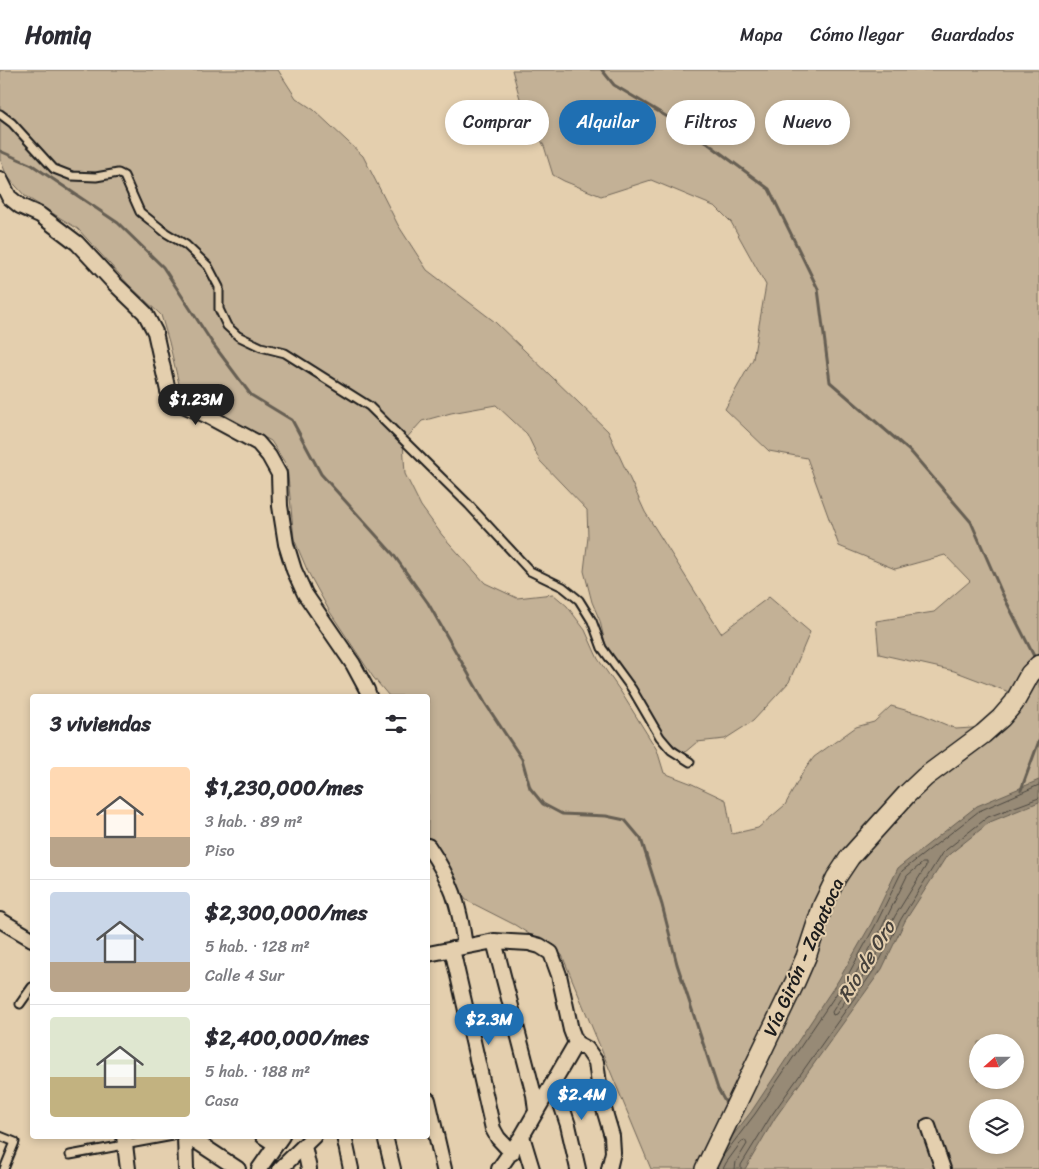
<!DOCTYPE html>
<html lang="es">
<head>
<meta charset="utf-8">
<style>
  :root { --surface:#fff; --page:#f2f2f3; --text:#2b2b33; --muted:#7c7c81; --line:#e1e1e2; --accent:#1f6fb2 }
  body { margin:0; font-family:Sriracha,sans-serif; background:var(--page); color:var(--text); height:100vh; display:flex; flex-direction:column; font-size:19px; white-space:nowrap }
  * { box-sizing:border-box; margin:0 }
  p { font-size:16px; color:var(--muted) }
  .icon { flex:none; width:28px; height:28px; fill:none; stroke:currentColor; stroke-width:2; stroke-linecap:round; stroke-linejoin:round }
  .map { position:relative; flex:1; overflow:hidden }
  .panel { position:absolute; left:30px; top:624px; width:400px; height:445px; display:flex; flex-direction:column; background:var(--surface); border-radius:5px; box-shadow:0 2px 8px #0003 }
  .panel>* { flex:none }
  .hud { position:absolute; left:445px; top:30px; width:475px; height:45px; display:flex; gap:10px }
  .needle { width:32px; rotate:249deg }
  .tools { position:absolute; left:969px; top:964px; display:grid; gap:10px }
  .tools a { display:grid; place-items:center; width:55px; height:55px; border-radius:50%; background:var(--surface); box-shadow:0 2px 8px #0003; font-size:25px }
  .price { position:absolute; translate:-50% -42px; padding:0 11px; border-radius:18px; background:var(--accent); color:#fff; font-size:16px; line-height:32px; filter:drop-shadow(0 1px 2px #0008) }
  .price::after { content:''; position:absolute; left:50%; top:30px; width:15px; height:11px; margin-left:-8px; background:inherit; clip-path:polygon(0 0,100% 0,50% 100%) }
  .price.on { background:#222; color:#fff }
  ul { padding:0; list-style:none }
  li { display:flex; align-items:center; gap:15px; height:125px; padding:0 20px }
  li+li { border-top:1px solid var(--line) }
  li span { display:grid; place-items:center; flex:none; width:140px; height:100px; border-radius:5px; color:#555 }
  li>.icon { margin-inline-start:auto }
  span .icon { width:60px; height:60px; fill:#fffc; stroke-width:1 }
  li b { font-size:21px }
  h2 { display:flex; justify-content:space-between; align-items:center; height:60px; padding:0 20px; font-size:21px }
  .pill { padding:0 18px; border-radius:22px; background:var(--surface); box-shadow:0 2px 8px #0003; font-size:18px; line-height:45px }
  .pill.on { background:var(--accent); color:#fff }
  header { display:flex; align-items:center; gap:30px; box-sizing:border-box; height:70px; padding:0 25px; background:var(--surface); border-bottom:1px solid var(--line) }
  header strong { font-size:24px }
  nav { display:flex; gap:28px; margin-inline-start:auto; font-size:18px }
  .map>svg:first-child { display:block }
  .green { fill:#c3b196; stroke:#706659; fill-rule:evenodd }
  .water { fill:#978a76; stroke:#665e52 }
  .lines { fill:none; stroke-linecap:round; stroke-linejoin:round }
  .shore { stroke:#4d4840; stroke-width:1 }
  .stream { stroke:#665e52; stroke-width:3 }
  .lane-casing { stroke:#1c1c1c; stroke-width:11 }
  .street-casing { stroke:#1c1c1c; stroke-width:18 }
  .secondary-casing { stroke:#1c1c1c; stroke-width:22 }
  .lane { stroke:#e4cfae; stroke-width:7 }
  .street { stroke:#e4cfae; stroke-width:14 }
  .secondary { stroke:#e4cfae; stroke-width:19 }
  .labels { text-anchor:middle; stroke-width:4; stroke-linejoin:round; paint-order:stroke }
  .street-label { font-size:19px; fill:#1c1c1c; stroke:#e4cfae }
  .water-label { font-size:20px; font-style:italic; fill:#47423c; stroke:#e4cfae }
</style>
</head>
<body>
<header>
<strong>Homiq</strong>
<nav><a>Mapa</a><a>Cómo llegar</a><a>Guardados</a></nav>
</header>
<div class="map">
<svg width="1039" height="1099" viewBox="0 0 1039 1099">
  <rect width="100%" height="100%" fill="#e4cfae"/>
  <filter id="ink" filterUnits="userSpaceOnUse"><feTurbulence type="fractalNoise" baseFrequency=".02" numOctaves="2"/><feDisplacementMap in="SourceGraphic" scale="10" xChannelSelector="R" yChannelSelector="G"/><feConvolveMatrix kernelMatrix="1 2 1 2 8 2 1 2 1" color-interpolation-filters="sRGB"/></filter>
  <g filter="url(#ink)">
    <!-- green -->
    <path class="green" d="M 0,0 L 278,0 L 296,28 L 314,40 L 363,86 L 398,155 L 427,200 L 495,252 L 608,361 L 645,442 L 721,563 L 769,527 L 810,562 L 789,612 L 753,651 L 725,669 L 697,672 L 684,683 L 668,670 L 655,654 L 639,625 L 605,573 L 600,551 L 592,532 L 584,501 L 588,467 L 587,440 L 540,391 L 527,364 L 496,335 L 451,343 L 422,351 L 403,372 L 405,404 L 421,436 L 442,465 L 485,513 L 517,528 L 553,524 L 567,536 L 585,560 L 598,589 L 621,622 L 657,680 L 664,703 L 690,713 L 726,730 L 732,764 L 758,758 L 785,735 L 803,702 L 814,687 L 856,657 L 874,652 L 891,636 L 923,645 L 956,659 L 1003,656 L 1022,627 L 954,601 L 879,584 L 876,551 L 934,542 L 970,511 L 945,485 L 895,499 L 839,476 L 807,388 L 769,381 L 725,339 L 753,289 L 766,215 L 731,152 L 716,137 L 651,110 L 601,126 L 564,111 L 553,105 L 544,76 L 521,32 L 512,0 L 1039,0 L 1039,1099 L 651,1099 L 562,885 L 515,855 L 466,830 L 428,773 L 428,626 L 389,626 L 373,607 L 330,542 L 308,502 L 294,469 L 287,396 L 271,371 L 192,328 L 179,314 L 169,272 L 161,245 L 129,215 L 78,159 L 25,126 L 7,106 L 0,89 ZM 978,972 L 1015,972 L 1015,1010 L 978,1010 ZM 978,1038 L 1015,1038 L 1015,1075 L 978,1075 Z"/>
    <!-- water -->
    <path class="water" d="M 1039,710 L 1039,732 L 990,752 L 946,787 L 905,851 L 882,899 L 775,1048 L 745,1099 L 710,1099 L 716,1087 L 751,1042 L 838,911 L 871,854 L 898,798 L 977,736 Z"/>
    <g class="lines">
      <!-- shore -->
      <path class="shore" d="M 923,793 L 926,793 L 926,796 L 895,846 L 872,893 L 836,944 L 833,945 L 832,942 L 848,917 L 881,859 L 907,806 Z
        M 723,1086 L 755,1044 L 843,914 L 875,856 L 902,801 L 979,741 L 1039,715
        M 723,1099 L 726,1093 L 742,1071 L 745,1070 L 747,1074 L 736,1092 L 735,1099
        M 741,1099 L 741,1095 L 771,1046 L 877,896 L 901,849 L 942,783 L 988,747 L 1039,728"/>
      <!-- stream -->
      <path class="stream" d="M 602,0 L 614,15 L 691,61 L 769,119 L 818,219 L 830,312 L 912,383 L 971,452 L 1002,523 L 1036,590
        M 0,81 L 32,95 L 118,153 L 163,197 L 213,274 L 251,325 L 292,350 L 321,404 L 393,484 L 428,533 L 485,633 L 522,689 L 530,718 L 543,734 L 562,744 L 606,746 L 625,750 L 641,769 L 662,835 L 677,894 L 718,1019 L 728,1037
        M 1021,720 L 1039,671"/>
      <defs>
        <path id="lane" d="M 0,44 L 12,53 L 54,99 L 72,106 L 96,107 L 118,103 L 124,106 L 140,142 L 166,163 L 186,175 L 208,196 L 219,217 L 219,239 L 227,256 L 238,266 L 261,277 L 285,283 L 369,336 L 469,435 L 530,501 L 563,517 L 579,530 L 592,551 L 602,578 L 632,619 L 660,667 L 671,680 L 690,692
          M 20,934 L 32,917
          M 0,1066 L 15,1072 L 4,1099
          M 70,1085 L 173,1066"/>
        <path id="street" d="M 0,109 L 9,127 L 20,136 L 40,145 L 77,173 L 115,214 L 145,243 L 155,262 L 168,321 L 174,331 L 206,345 L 258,373 L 269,386 L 279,404 L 280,436 L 286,474 L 294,500 L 305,524 L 353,594 L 367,620 L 369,626
          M 428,776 C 452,812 459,833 465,876
          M 0,850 L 32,869
          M 494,871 L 534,1025 L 536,1041
          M 452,879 L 493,1059 L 498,1068 L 512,1083
          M 428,884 L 494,871 L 529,873 L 540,876 L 551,883 L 559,905 L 571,960 L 576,973 L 587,979 L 596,992 L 601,1029 L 612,1066 L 613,1082 L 609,1099
          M 554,1013 L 568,1055 L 578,1099
          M 428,1030 L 444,1099
          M 928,1056 L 943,1099
          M 124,1066 L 128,1099
          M 185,1066 L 186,1099
          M 188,1066 L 238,1099
          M 263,1066 L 275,1074
          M 344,1066 L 351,1099
          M 385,1066 L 393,1099
          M 522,1066 L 532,1099
          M 304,1076 L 309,1099
          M 259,1099 L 282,1066
          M 280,1099 L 314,1066
          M 499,1099 L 522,1066 L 576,973"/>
        <path id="secondary" d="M 705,1099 L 795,912 L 806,887 L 823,835 L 836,808 L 850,787 L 907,724 L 925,707 L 983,664 L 1001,648 L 1014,633 L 1030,604 L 1039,595"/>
      </defs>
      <!-- lane casing -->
      <use href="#lane" class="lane-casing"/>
      <!-- street casing -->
      <use href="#street" class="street-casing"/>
      <!-- secondary casing -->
      <use href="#secondary" class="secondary-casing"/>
      <!-- lane -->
      <use href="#lane" class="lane"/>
      <!-- street -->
      <use href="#street" class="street"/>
      <!-- secondary -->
      <use href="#secondary" class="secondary"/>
    </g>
  </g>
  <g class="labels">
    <!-- street labels -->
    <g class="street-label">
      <text transform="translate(803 887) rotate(-66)" y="7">Vía Girón - Zapatoca</text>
    </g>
    <!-- water labels -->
    <g class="water-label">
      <text transform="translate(866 891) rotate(-58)" y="7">Río de Oro</text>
    </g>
  </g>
</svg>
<div class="tools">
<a><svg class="needle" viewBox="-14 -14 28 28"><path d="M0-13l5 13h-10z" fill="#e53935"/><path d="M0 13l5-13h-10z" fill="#7c7c81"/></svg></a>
<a><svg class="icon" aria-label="layers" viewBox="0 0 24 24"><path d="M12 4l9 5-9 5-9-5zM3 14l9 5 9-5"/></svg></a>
</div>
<b class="price on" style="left:196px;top:356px">$1.23M</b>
<b class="price" style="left:489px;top:976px">$2.3M</b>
<b class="price" style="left:582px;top:1051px">$2.4M</b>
<div class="hud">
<a class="pill">Comprar</a>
<a class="pill on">Alquilar</a>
<a class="pill">Filtros</a>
<a class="pill">Nuevo</a>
</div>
<section class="panel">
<h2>3 viviendas<svg class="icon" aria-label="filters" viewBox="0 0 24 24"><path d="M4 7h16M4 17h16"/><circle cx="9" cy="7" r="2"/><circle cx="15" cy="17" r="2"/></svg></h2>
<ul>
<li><span style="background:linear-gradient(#ffd9b3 70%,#b9a48a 0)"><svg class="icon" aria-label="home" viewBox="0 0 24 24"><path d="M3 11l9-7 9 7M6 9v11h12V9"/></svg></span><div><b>$1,230,000/mes</b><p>3 hab. · 89 m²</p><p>Piso</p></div></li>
<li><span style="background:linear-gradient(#c9d6e8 70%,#b9a48a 0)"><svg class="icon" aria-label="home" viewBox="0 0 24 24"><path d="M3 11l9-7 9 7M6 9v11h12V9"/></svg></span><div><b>$2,300,000/mes</b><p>5 hab. · 128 m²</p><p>Calle 4 Sur</p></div></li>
<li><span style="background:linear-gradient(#dfe7d0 60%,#c2b280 0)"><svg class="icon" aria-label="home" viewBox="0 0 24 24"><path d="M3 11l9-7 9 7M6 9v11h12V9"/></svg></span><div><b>$2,400,000/mes</b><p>5 hab. · 188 m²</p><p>Casa</p></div></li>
</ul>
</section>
</div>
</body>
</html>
